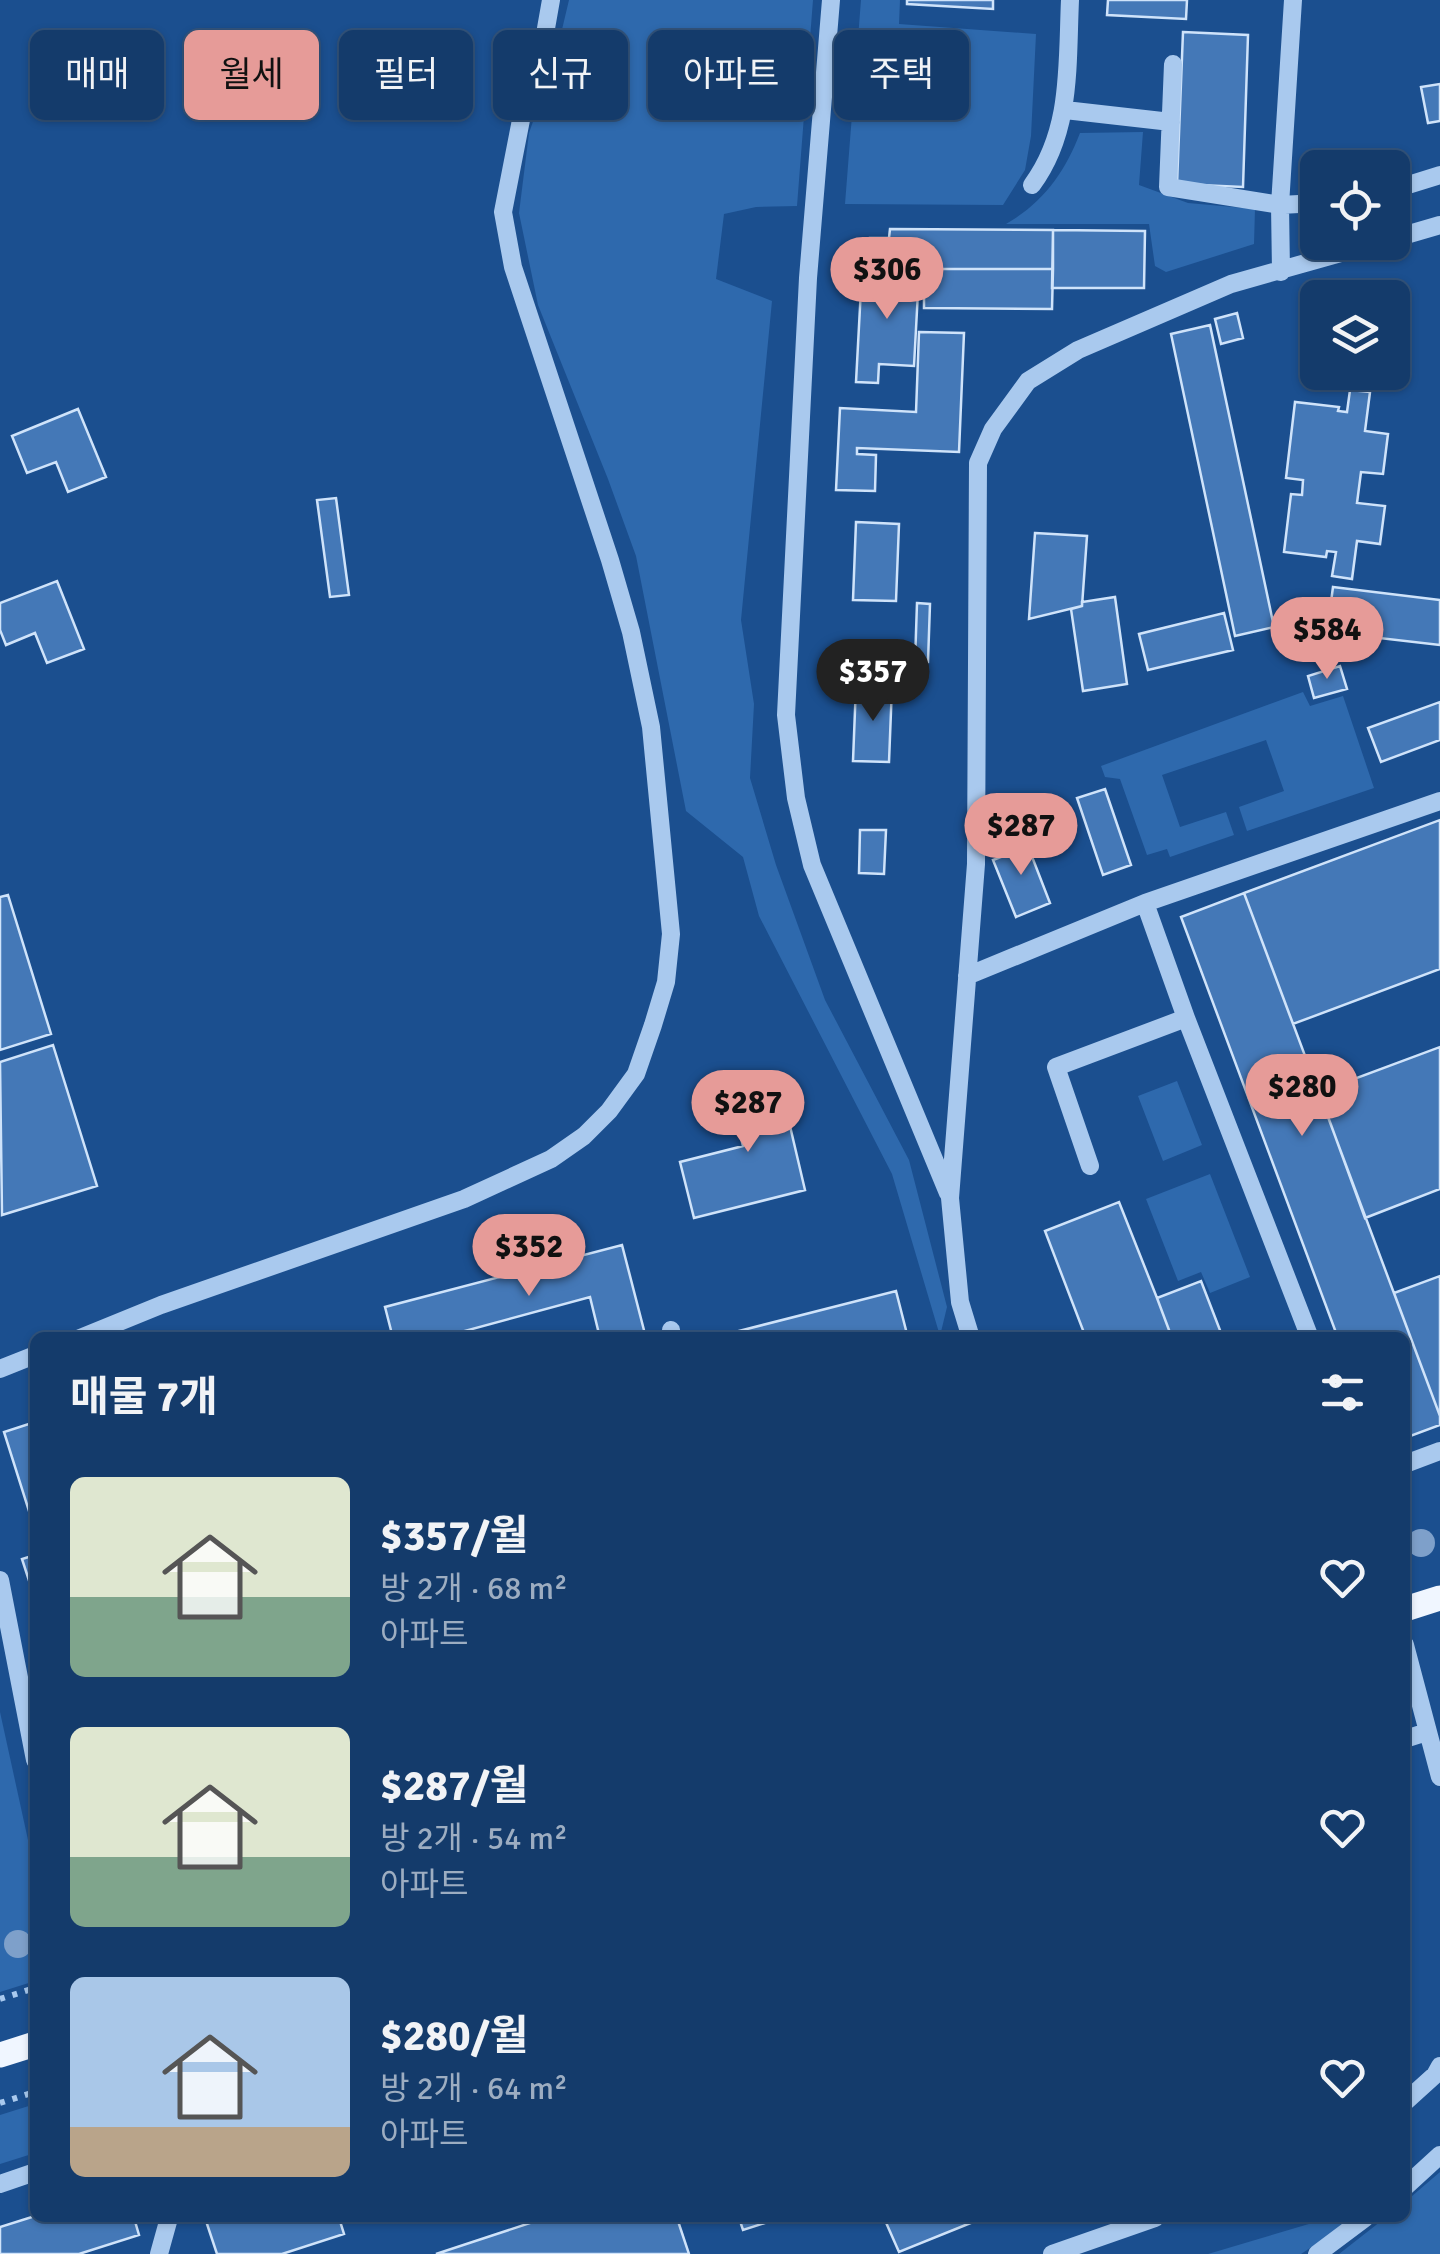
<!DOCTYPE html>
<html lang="ko">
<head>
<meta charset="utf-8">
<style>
  :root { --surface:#143b6b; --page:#214673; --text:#f1f3f6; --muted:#9dadc1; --line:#33557e; --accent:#e69b98 }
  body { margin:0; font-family:Signika,"Noto Sans KR",sans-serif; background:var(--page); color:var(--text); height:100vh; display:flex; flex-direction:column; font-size:38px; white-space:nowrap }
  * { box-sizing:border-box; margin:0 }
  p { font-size:32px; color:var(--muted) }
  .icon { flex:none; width:55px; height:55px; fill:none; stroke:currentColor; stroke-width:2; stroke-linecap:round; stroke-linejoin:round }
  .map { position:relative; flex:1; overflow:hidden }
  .drawer { position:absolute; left:30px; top:1332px; width:1380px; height:890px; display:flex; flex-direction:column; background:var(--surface); border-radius:15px; box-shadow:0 2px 8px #0004,0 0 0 2px var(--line) }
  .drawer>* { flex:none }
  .banner { position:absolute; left:30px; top:30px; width:1380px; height:90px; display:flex; gap:20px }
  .fabs { position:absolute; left:1300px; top:150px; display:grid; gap:20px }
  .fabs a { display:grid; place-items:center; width:110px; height:110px; border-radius:15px; background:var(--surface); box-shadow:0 2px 8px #0004,0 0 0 2px var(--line); font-size:50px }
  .price { position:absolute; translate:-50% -85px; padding:0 22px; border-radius:35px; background:var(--accent); color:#111; font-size:32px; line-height:65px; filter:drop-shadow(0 2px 5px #0008) }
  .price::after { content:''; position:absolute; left:50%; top:60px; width:30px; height:22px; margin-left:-15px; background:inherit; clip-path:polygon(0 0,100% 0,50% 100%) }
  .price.on { background:#222; color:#fff }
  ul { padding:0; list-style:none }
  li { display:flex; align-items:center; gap:30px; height:250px; padding:0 40px }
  li span { display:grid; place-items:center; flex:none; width:280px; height:200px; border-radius:15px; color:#555 }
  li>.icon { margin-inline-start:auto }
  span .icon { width:120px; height:120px; fill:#fffc; stroke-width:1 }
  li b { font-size:42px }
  h2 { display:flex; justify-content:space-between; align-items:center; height:120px; padding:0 40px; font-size:42px }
  .chip { padding:0 35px; border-radius:15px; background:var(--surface); box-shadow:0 2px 8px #0004,0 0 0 2px var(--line); font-size:35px; line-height:90px }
  .chip.on { background:var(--accent); color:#111 }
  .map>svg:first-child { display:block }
  .green { fill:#2e69ad }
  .building { fill:#4478b7; stroke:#cfe3fa; stroke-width:2.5 }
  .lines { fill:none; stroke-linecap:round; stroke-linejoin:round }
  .path { stroke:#a9c9ee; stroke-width:6; stroke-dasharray:5 8; stroke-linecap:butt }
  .minor { stroke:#a9c9ee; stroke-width:18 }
  .major { stroke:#f0f6ff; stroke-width:25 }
  .tree { fill:#7ea0ca }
</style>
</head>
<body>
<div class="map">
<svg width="1440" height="2254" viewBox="0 0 1440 2254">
  <rect width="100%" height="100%" fill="#1b4f8f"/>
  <!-- green -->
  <path class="green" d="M 569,0 L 813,0 L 797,206 L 756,207 L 724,214 L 716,279 L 772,301 L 741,620 L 754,704 L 750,778 L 776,865 L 825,1000 L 909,1160 L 947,1307 L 940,1336 L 892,1174 L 759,916 L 743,857 L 686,811 L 636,556 L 608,479 L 538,305 L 519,213 L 529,133 L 555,59 Z
    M 861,0 L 900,0 L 899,24 L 1036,34 L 1031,136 L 1025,170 L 1003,205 L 845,204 Z
    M 1143,132 L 1139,185 L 1188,203 L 1255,209 L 1254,244 L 1166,272 L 1155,266 L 1149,224 L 1006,224 C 1043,203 1065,172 1080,133 Z
    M 1303,692 L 1310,706 L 1343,696 L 1374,788 L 1247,831 L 1239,807 L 1284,791 L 1266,740 L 1162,775 L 1180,827 L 1226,812 L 1234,835 L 1170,857 L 1167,849 L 1147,855 L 1120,779 L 1105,777 L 1101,766 Z
    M 1177,1081 L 1202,1145 L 1163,1161 L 1138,1096 Z
    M 1210,1174 L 1250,1277 L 1210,1293 L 1201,1272 L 1178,1281 L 1146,1199 Z
    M 0,1712 L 35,1872 L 35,1981 L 0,1992 Z
    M 35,2104 L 35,2153 L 0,2164 L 0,2115 Z
    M 1440,2172 L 1440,2254 L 1339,2254 L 1385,2218 L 1405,2218 L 1405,2202 Z
    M 1329,2218 L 1355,2218 L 1301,2254 L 1208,2254 Z"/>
  <!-- building -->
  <path class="building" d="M 907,0 L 993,0 L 993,9 L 907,4 Z
    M 1108,0 L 1187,0 L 1186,19 L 1107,15 Z
    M 1183,32 L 1248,35 L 1243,187 L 1177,184 Z
    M 1440,84 L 1440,121 L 1428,123 L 1421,87 Z
    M 890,229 L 1053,230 L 1053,269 L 889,269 L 889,264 L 870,264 L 870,238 L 889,238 Z
    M 1053,230 L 1145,231 L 1144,288 L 1052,288 Z
    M 924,269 L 1053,269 L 1052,309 L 924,308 Z
    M 862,270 L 919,273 L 914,366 L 879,364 L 878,383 L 856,382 Z
    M 1237,313 L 1243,338 L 1221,344 L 1215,319 Z
    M 1210,325 L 1274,627 L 1235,636 L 1171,334 Z
    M 919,332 L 964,333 L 959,452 L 857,448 L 857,454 L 876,455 L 875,491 L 836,490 L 840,408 L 916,412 Z
    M 1350,390 L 1370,392 L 1365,431 L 1388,434 L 1383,474 L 1361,472 L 1357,503 L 1385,506 L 1380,544 L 1357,541 L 1352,579 L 1332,576 L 1336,552 L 1327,551 L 1326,557 L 1284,552 L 1291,494 L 1302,495 L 1303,480 L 1286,478 L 1295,402 L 1339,407 L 1338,411 L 1347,412 Z
    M 78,409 L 106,477 L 68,492 L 56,462 L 27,473 L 12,436 Z
    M 336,498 L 349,595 L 330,597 L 317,500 Z
    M 856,522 L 899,524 L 896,601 L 853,600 Z
    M 1035,533 L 1087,536 L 1082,606 L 1029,619 Z
    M 57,581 L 84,649 L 47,663 L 35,633 L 6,645 L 0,630 L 0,603 Z
    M 1333,587 L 1440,600 L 1440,645 L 1327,632 Z
    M 1115,597 L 1127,684 L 1083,691 L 1071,609 L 1082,606 L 1082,602 Z
    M 917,603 L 930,604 L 928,662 L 915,662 Z
    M 1224,613 L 1233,650 L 1148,670 L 1139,634 Z
    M 1340,666 L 1347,689 L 1314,698 L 1308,676 Z
    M 856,685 L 892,686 L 889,762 L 853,761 Z
    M 1440,702 L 1440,740 L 1381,762 L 1368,728 Z
    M 1105,789 L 1131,865 L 1103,875 L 1077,798 Z
    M 1440,820 L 1440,969 L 1293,1024 L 1244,893 Z
    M 860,830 L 886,830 L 884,874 L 859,873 Z
    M 1024,836 L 1050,903 L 1016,917 L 993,860 L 1006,855 L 1002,845 Z
    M 1244,893 L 1440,1416 L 1440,1425 L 1405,1438 L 1405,1338 L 1338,1338 L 1181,917 Z
    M 8,895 L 51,1034 L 0,1050 L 0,897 Z
    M 53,1045 L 97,1186 L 2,1215 L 0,1062 Z
    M 1440,1047 L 1440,1189 L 1365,1218 L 1319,1092 Z
    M 778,1075 L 805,1190 L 694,1218 L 680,1162 L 743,1146 L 728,1086 Z
    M 1119,1202 L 1157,1298 L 1172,1338 L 1086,1338 L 1045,1231 Z
    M 622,1245 L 646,1338 L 600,1338 L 590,1297 L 439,1338 L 393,1338 L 385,1307 Z
    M 1440,1276 L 1440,1416 L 1394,1293 Z
    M 1201,1281 L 1223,1338 L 1172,1338 L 1157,1298 Z
    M 896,1291 L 908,1338 L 740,1338 L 739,1331 Z
    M 35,1422 L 35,1530 L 4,1432 Z
    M 35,1555 L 35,1599 L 22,1559 Z
    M 35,2216 L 134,2218 L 139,2235 L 79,2254 L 0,2254 L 0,2227 Z
    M 205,2218 L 339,2218 L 344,2234 L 282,2254 L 217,2254 Z
    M 545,2218 L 677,2218 L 689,2254 L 436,2254 Z
    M 739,2218 L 780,2218 L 743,2230 Z
    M 884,2218 L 983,2218 L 899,2252 Z"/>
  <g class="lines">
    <!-- path -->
    <path class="path" d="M 0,1999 L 35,1988
      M 0,2103 L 35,2092"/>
    <!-- minor -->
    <path class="minor" d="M 831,0 L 808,278 L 786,715 L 796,798 L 812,865 L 948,1193
      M 1173,64 L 1168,187 L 1280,205 L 1318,203
      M 1065,110 L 1171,122
      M 1032,185 C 1072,131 1067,65 1070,0
      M 1392,190 L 1440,175
      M 1392,239 L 1440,225
      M 1281,272 L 1280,205 L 1293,0
      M 1145,903 L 1186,1018
      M 967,976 L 1145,903 L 1440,801
      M 1090,1166 L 1056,1067 L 1186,1018 L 1310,1338
      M 671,1330 L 672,1338
      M 80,1338 L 161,1305 L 464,1199 L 551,1159 L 584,1136 L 609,1111 L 636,1074 L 653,1025 L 666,982 L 671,934 L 651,727 L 631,632 L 610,560 L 513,267 L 503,212 L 527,89 L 545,34 L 551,0
      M 971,1338 L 960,1302 L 950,1198 L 976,864 L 978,463 L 993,429 L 1028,381 L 1078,350 L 1231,284 L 1380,242
      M 0,1369 L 35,1355
      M 1405,1464 L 1440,1451
      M 0,1580 L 35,1760
      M 1405,1645 L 1440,1777
      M 1405,1739 L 1427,1732
      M 1405,2102 L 1435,2075 L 1440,2066
      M 0,2184 L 35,2172
      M 1405,2187 L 1440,2155
      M 159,2254 L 169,2218
      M 1052,2254 L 1155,2218
      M 1317,2254 L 1365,2218"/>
    <!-- major -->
    <path class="major" d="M 1405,1609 L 1440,1598
      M 0,2055 L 35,2044"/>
  </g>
  <!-- trees -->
  <g class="tree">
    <circle cx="1421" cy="1543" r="14"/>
    <circle cx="18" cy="1944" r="14"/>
  </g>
</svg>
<div class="fabs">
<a><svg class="icon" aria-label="locate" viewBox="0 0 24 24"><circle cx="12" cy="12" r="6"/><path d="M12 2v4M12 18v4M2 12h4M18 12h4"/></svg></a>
<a><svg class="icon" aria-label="layers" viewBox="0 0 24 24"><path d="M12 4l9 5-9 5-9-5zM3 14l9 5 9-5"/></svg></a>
</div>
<b class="price" style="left:887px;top:322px">$306</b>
<b class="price" style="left:1327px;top:682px">$584</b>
<b class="price on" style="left:873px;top:724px">$357</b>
<b class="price" style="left:1021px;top:878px">$287</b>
<b class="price" style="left:1302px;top:1139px">$280</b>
<b class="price" style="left:748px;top:1155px">$287</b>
<b class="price" style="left:529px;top:1299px">$352</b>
<div class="banner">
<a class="chip">매매</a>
<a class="chip on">월세</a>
<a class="chip">필터</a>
<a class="chip">신규</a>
<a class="chip">아파트</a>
<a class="chip">주택</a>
</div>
<section class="drawer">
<h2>매물 7개<svg class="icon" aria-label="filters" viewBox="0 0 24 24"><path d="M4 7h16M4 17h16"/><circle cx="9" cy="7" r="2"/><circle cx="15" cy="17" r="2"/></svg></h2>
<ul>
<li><span style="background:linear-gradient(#dfe7d0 60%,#7fa58c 0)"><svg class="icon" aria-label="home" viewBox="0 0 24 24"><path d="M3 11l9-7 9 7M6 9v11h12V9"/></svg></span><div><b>$357/월</b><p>방 2개 · 68 m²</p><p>아파트</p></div><svg class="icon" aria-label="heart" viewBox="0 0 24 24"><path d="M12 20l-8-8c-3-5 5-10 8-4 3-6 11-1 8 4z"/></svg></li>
<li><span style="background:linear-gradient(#dfe7d0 65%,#7fa58c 0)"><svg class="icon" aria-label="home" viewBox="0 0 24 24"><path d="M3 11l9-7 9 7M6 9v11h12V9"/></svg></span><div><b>$287/월</b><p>방 2개 · 54 m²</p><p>아파트</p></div><svg class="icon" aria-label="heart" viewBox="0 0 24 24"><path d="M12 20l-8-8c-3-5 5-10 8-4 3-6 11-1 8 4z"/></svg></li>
<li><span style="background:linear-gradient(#a9c7e8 75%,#b9a48a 0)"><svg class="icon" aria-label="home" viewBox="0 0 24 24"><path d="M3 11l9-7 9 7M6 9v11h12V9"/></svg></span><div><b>$280/월</b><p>방 2개 · 64 m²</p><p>아파트</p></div><svg class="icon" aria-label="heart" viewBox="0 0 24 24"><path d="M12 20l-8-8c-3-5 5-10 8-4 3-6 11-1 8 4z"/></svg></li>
</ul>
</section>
</div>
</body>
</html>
